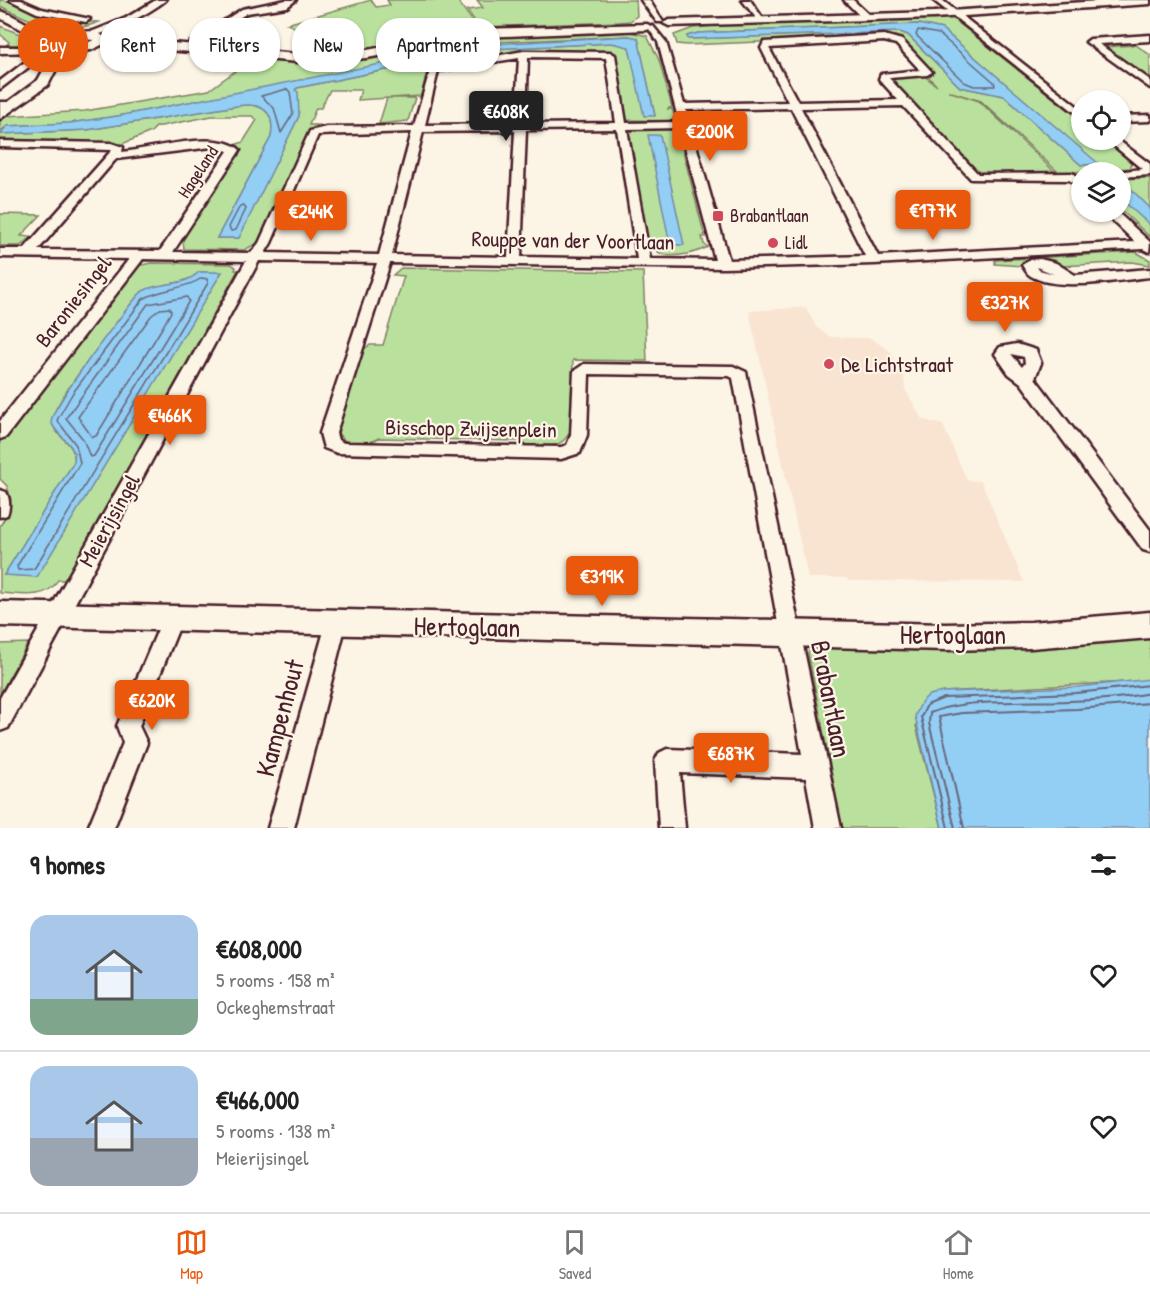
<!DOCTYPE html>
<html lang="en">
<head>
<meta charset="utf-8">
<style>
  :root { --surface:#fff; --page:#f6f6f6; --text:#222; --muted:#767676; --line:#e0e0e0; --accent:#ea580c }
  body { margin:0; font-family:"Patrick Hand",sans-serif; background:var(--page); color:var(--text); height:100vh; display:flex; flex-direction:column; font-size:22px; white-space:nowrap }
  * { box-sizing:border-box; margin:0 }
  p { font-size:20px; color:var(--muted) }
  .icon { flex:none; width:33px; height:33px; fill:none; stroke:currentColor; stroke-width:2; stroke-linecap:round; stroke-linejoin:round }
  .map { position:relative; height:828px; overflow:hidden }
  .panel { display:flex; flex-direction:column; background:var(--surface); flex:1 }
  .panel>* { flex:none }
  .hud { position:absolute; left:18px; top:18px; width:600px; height:54px; display:flex; gap:12px }
  .fabs { position:absolute; left:1071px; top:90px; display:grid; gap:12px }
  .fabs a { display:grid; place-items:center; width:60px; height:60px; border-radius:50%; background:var(--surface); box-shadow:0 2px 4px #0004; font-size:30px }
  .price { position:absolute; translate:-50% -51px; padding:0 14px; border-radius:6px; background:var(--accent); color:#fff; font-size:20px; line-height:39px; filter:drop-shadow(0 2px 3px #0008) }
  .price::after { content:''; position:absolute; left:50%; top:36px; width:18px; height:14px; margin-left:-9px; background:inherit; clip-path:polygon(0 0,100% 0,50% 100%) }
  .price.selected { background:#222; color:#fff }
  ul { padding:0; list-style:none }
  li { display:flex; align-items:center; gap:18px; height:150px; padding:0 30px }
  li+li { border-top:2px solid var(--line) }
  li span { display:grid; place-items:center; flex:none; width:168px; height:120px; border-radius:18px; color:#555 }
  li>.icon { margin-inline-start:auto }
  span .icon { width:72px; height:72px; fill:#fffc; stroke-width:1 }
  li b { font-size:26px }
  h2 { display:flex; justify-content:space-between; align-items:center; height:72px; padding:0 30px; font-size:26px }
  .pill { padding:0 21px; border-radius:24px; background:var(--surface); box-shadow:0 2px 4px #0004; font-size:21px; line-height:54px }
  .pill.selected { background:var(--accent); color:#fff }
  .menu { display:flex; justify-content:space-around; align-items:center; height:84px; border-top:2px solid var(--line); background:var(--surface); font-size:16px; color:var(--muted) }
  .menu a { display:grid; justify-items:center; gap:3px }
  .menu .selected { color:var(--accent) }
  .map>svg:first-child { display:block }
  .built { fill:#f9e4d1 }
  .green { fill:#b9e19d; stroke:#828064; stroke-width:1.5; fill-rule:evenodd }
  .water { fill:#93cff4; stroke:#7689a4; stroke-width:1.5 }
  .lines { fill:none; stroke-linecap:round; stroke-linejoin:round }
  .shore-far1 { stroke:#67657b; stroke-width:1.5 }
  .shore { stroke:#67657b; stroke-width:2 }
  .street-casing { stroke:#4a1f2b; stroke-width:5 }
  .secondary-casing { stroke:#4a1f2b; stroke-width:5 }
  .street { fill:#fcf5e5; fill-rule:evenodd }
  .secondary { fill:#fcf5e5; fill-rule:evenodd }
  .poi-dot { fill:#d1495b; stroke:#fcf5e5; stroke-width:2 }
  .labels { text-anchor:middle; stroke-width:4.5; stroke-linejoin:round; paint-order:stroke }
  .far-street-label { font-size:18px; fill:#4a1f2b; stroke:#fcf5e5 }
  .far-poi-label { font-size:18px; fill:#4a1f2b; stroke:#fcf5e5; text-anchor:start }
  .street-label { font-size:22px; fill:#4a1f2b; stroke:#fcf5e5 }
  .poi-label { font-size:22px; fill:#4a1f2b; stroke:#fcf5e5; text-anchor:start }
  .near-street-label { font-size:27px; fill:#4a1f2b; stroke:#fcf5e5 }
</style>
</head>
<body>
<div class="map">
<svg width="1150" height="828" viewBox="0 0 1150 828">
  <rect width="100%" height="100%" fill="#fcf5e5"/>
  <filter id="ink" filterUnits="userSpaceOnUse"><feTurbulence type="fractalNoise" baseFrequency=".0167" numOctaves="2"/><feDisplacementMap in="SourceGraphic" scale="12" xChannelSelector="R" yChannelSelector="G"/><feConvolveMatrix kernelMatrix="1 2 1 2 8 2 1 2 1" color-interpolation-filters="sRGB"/></filter>
  <g filter="url(#ink)">
    <!-- built -->
    <path class="built" d="M 806,307 L 816,327 L 831,337 L 871,338 L 890,351 L 904,377 L 905,389 L 922,419 L 943,425 L 967,480 L 981,481 L 1024,582 L 848,581 L 847,578 L 808,578 L 749,311 Z"/>
    <!-- green -->
    <path class="green" d="M 0,0 C 15,0 46,13 63,18 L 60,23 L 62,25 C 75,27 86,20 99,22 C 59,38 37,23 0,6 Z
      M 371,0 L 376,7 L 390,5 L 387,0 L 457,0 L 477,27 L 348,52 L 344,43 L 336,45 L 287,24 Z
      M 477,0 L 636,0 L 637,16 L 630,21 L 619,22 L 479,27 L 467,10 L 483,8 Z
      M 951,17 L 1081,120 L 1082,140 L 1105,140 L 1131,161 L 1131,168 L 1059,173 L 981,101 L 948,91 L 979,101 L 1056,173 C 1046,173 977,176 974,173 C 966,164 961,152 949,147 L 948,142 L 902,95 L 903,92 L 888,80 L 888,78 L 923,75 L 937,86 L 926,74 L 928,68 L 901,41 L 883,37 L 687,45 L 677,44 L 674,35 L 693,28 L 723,25 ZM 919,24 L 942,29 L 1098,164 L 1081,165 L 1004,96 L 960,87 L 908,35 L 900,32 L 689,39 L 687,36 L 698,33 Z
      M 0,26 L 42,43 L 39,48 L 33,48 L 35,45 L 8,45 L 4,48 L 9,42 L 0,34 Z
      M 626,31 L 647,36 L 659,60 L 672,107 L 667,109 L 672,109 L 675,118 L 669,121 L 627,120 L 616,58 C 601,39 459,63 431,68 L 427,71 L 421,96 L 358,100 L 361,90 L 330,90 L 321,108 L 316,108 L 309,125 L 318,125 L 309,130 L 258,243 L 244,250 L 184,249 L 183,242 L 179,242 L 241,149 L 237,144 L 243,142 L 257,120 L 252,116 L 212,116 L 156,127 L 151,132 L 122,144 L 0,142 L 0,134 L 87,130 L 237,106 C 260,102 276,110 271,137 L 217,238 L 238,238 L 299,116 L 295,90 L 297,88 L 489,49 L 612,43 L 629,47 L 655,116 L 638,39 L 629,36 L 497,42 L 118,116 L 69,123 L 8,126 L 0,131 L 0,121 L 7,116 L 85,111 L 209,90 L 249,61 L 202,55 L 206,52 L 284,62 L 487,35 Z
      M 1136,45 L 1150,55 L 1150,80 L 1102,47 Z
      M 387,98 L 415,98 L 408,121 L 379,124 Z
      M 639,129 L 670,129 L 678,132 L 705,237 L 702,237 L 704,244 L 708,247 C 696,253 673,259 660,253 C 654,250 654,247 647,247 L 628,133 Z
      M 1150,178 L 1150,237 L 1121,210 L 1120,179 Z
      M 0,214 L 41,215 L 21,236 L 32,237 L 20,246 L 0,246 Z
      M 1136,252 L 1150,260 L 1150,265 L 1132,262 L 1061,266 L 1046,260 L 1024,261 L 1022,266 L 995,264 L 995,260 Z
      M 151,263 L 231,264 L 236,267 L 235,270 L 238,270 L 66,580 L 58,580 C 46,601 20,594 0,593 L 0,526 L 10,509 L 11,499 L 7,486 L 0,479 L 0,442 L 137,266 ZM 200,272 L 221,273 L 37,576 L 4,575 L 74,462 C 78,442 52,437 52,420 C 52,403 124,314 139,295 C 158,280 179,289 200,272 Z
      M 401,268 L 643,272 L 647,361 L 573,360 L 570,431 C 563,450 543,446 527,446 L 521,441 L 379,438 C 366,445 341,448 337,429 L 364,349 L 370,345 L 383,345 L 404,276 L 393,275 Z
      M 1150,634 L 1150,679 L 1145,681 L 943,692 L 916,726 L 942,828 L 842,828 L 808,653 L 812,644 Z
      M 28,643 L 0,694 L 0,644 Z"/>
    <!-- water -->
    <path class="water" d="M 919,24 L 942,29 L 1099,164 L 1081,165 L 1004,96 L 960,87 L 908,35 L 900,32 L 688,39 L 687,36 L 698,33 Z
      M 629,36 L 638,38 L 655,116 L 644,116 L 629,47 L 612,43 L 489,49 L 297,88 L 295,90 L 298,92 L 299,116 L 239,238 L 217,238 L 271,137 C 276,110 260,102 237,106 L 87,130 L 0,134 L 7,126 L 69,123 L 118,116 L 476,45 Z
      M 648,135 L 660,135 L 684,245 L 670,245 Z
      M 1126,184 L 1150,208 L 1150,225 L 1121,199 L 1121,185 Z
      M 199,272 L 222,272 L 37,577 L 4,575 L 74,462 C 78,443 55,437 51,421 C 54,404 133,297 143,291 C 163,280 180,289 199,272 Z
      M 1150,679 L 1150,828 L 942,828 L 915,716 L 922,701 L 929,695 L 943,692 L 1077,687 Z"/>
    <g class="lines">
      <!-- shore-far1 -->
      <path class="shore-far1" d="M 918,30 L 939,34 L 994,82 L 995,86 L 974,86 L 964,82 L 916,35 Z
        M 287,89 L 290,92 L 293,114 L 281,133 L 274,108 L 261,96 Z
        M 244,205 L 246,209 L 236,230 L 231,231 L 229,227 L 240,206 Z
        M 202,278 L 207,279 L 208,283 L 34,569 L 18,570 L 17,566 L 80,463 L 76,445 L 57,420 L 72,394 L 143,299 C 162,288 184,290 202,278 Z
        M 187,297 L 189,301 L 94,456 L 90,457 L 83,439 L 66,418 L 148,304 Z
        M 170,308 L 171,312 L 162,328 L 96,436 L 92,437 L 78,417 L 151,316 L 160,309 Z"/>
      <!-- shore -->
      <path class="shore" d="M 948,828 L 921,717 L 927,705 L 944,698 L 1076,693 L 1150,685
        M 955,828 L 929,723 L 930,713 C 955,702 985,703 1012,702 C 1058,701 1105,702 1150,693
        M 964,828 L 939,717 L 962,713 L 1077,709 L 1150,703"/>
      <defs>
        <path id="street" d="M 10,0 L 21,0 L 42,9 L 90,19 L 86,22 L 37,13 Z
          M 156,0 L 166,0 C 155,10 98,42 86,34 L 126,18 Z
          M 286,0 L 296,0 L 287,7 L 247,13 L 190,49 L 183,47 L 242,9 Z
          M 641,0 L 649,0 L 663,22 L 657,22 Z
          M 742,0 L 750,0 L 766,23 L 760,23 Z
          M 844,0 L 853,0 L 869,15 L 869,19 L 863,19 Z
          M 933,0 L 942,0 L 1082,110 L 1082,118 Z
          M 653,26 L 666,42 L 684,104 L 788,102 L 761,48 L 764,42 L 884,35 L 902,40 L 932,72 L 927,75 L 889,78 L 978,174 L 1072,173 L 1082,178 L 1082,188 L 1069,180 L 971,179 L 903,106 L 801,108 L 878,256 L 1135,242 L 1104,212 L 1117,212 L 1150,242 L 1149,252 L 1143,249 L 874,264 L 723,268 L 390,263 L 336,433 L 338,440 L 344,443 L 561,447 L 567,445 L 571,435 L 574,371 L 584,364 L 733,366 L 746,372 L 841,828 L 815,828 L 806,778 L 680,773 L 685,828 L 659,828 L 655,761 L 659,753 L 667,749 L 802,754 L 733,378 L 729,376 L 589,374 L 587,435 L 580,453 L 561,459 L 337,453 L 324,448 L 320,433 L 377,263 L 259,261 L 8,728 L 0,731 L 0,698 L 246,261 L 143,259 L 6,437 L 0,439 L 0,421 L 129,259 L 0,257 L 0,249 L 24,249 L 112,150 L 0,147 L 0,141 L 111,143 L 123,147 L 122,152 C 151,149 218,129 240,150 L 173,252 L 251,253 L 259,243 L 310,131 L 326,127 L 414,126 L 431,67 L 524,51 L 610,52 L 615,55 L 626,123 L 679,122 L 658,42 L 649,29 ZM 884,41 L 896,44 L 920,70 L 881,74 L 879,79 L 898,100 L 798,102 L 769,48 ZM 528,57 L 606,58 L 616,123 L 526,124 ZM 519,58 L 515,124 L 425,125 L 438,71 ZM 791,108 L 865,256 L 729,260 L 686,110 ZM 680,128 L 715,260 L 650,259 L 627,129 ZM 617,129 L 637,259 L 521,257 L 526,130 ZM 515,131 L 508,257 L 392,255 L 423,132 ZM 412,132 L 379,255 L 265,253 L 271,243 L 318,135 ZM 212,147 L 228,151 L 160,251 L 38,250 L 116,159 Z
          M 1150,35 L 1150,41 L 1099,44 L 1150,80 L 1150,88 L 1086,42 L 1090,39 Z
          M 0,47 L 35,47 L 47,53 L 0,89 L 0,81 L 38,52 L 0,53 Z
          M 0,102 L 13,102 L 18,105 L 13,108 L 0,108 Z
          M 1150,115 L 1150,121 L 1120,122 L 1120,116 Z
          M 1107,140 L 1118,140 L 1150,164 L 1150,175 L 1120,177 L 1120,172 L 1116,172 L 1142,169 Z
          M 1040,259 L 1056,263 L 1075,275 L 1150,269 L 1150,277 C 1121,280 1056,292 1031,276 C 1027,274 1025,269 1022,265 L 1030,260 ZM 1037,267 L 1054,274 L 1039,270 Z
          M 1017,344 L 1036,350 L 1041,363 L 1035,378 L 1150,530 L 1150,552 L 1143,550 L 1021,383 L 1009,374 L 995,354 L 1000,347 ZM 1011,354 L 1024,357 L 1025,363 L 1022,367 Z
          M 0,490 L 6,492 C 10,499 10,508 7,515 L 0,517 Z
          M 172,611 L 179,613 L 182,620 L 139,726 L 147,743 L 114,828 L 88,828 L 123,743 L 117,726 L 165,613 Z
          M 336,615 L 343,617 L 346,624 L 294,828 L 268,828 L 326,624 L 329,617 Z"/>
        <path id="secondary" d="M 1114,0 L 1150,0 L 1150,4 L 934,18 L 669,26 L 663,23 L 669,20 L 934,12 Z
          M 0,11 C 20,16 41,37 63,36 C 77,35 92,25 104,37 L 308,55 L 367,50 L 481,29 L 647,24 L 653,27 L 647,30 L 481,37 L 367,58 L 308,63 L 104,44 L 91,50 L 69,53 L 61,60 L 48,85 L 0,119 L 0,108 L 38,80 L 50,58 L 58,49 L 53,45 L 55,42 L 40,39 L 0,18 ZM 81,39 L 94,40 L 81,45 L 67,44 Z
          M 0,602 L 946,624 L 1031,622 L 1150,612 L 1150,638 L 1031,648 L 946,650 L 0,626 Z"/>
      </defs>
      <!-- street casing -->
      <use href="#street" class="street-casing"/>
      <!-- secondary casing -->
      <use href="#secondary" class="secondary-casing"/>
      <!-- street -->
      <use href="#street" class="street"/>
      <!-- secondary -->
      <use href="#secondary" class="secondary"/>
    </g>
  </g>
  <!-- markers -->
  <g class="poi-dot">
    <rect x="712" y="210" width="12" height="12" rx="3"/>
    <circle cx="773" cy="243" r="6"/>
    <circle cx="829" cy="364" r="6"/>
  </g>
  <g class="labels">
    <!-- far-street labels -->
    <g class="far-street-label">
      <text transform="translate(198 172) rotate(-57)" y="6">Hageland</text>
    </g>
    <!-- far-poi labels -->
    <g class="far-poi-label">
      <text x="730" y="222">Brabantlaan</text>
      <text x="785" y="249">Lidl</text>
    </g>
    <!-- street labels -->
    <g class="street-label">
      <text transform="translate(573 240) rotate(1)" y="8">Rouppe van der Voortlaan</text>
      <text transform="translate(73 301) rotate(-52)" y="8">Baroniesingel</text>
      <text transform="translate(471 428) rotate(1)" y="8">Bisschop Zwijsenplein</text>
      <text transform="translate(109 520) rotate(-61)" y="8">Meierijsingel</text>
    </g>
    <!-- poi labels -->
    <g class="poi-label">
      <text x="841" y="372">De Lichtstraat</text>
    </g>
    <!-- near-street labels -->
    <g class="near-street-label">
      <text transform="translate(467 627) rotate(1)" y="9">Hertoglaan</text>
      <text x="953" y="644">Hertoglaan</text>
      <text transform="translate(831 699) rotate(79)" y="9">Brabantlaan</text>
      <text transform="translate(280 718) rotate(-75)" y="9">Kampenhout</text>
    </g>
  </g>
</svg>
<div class="fabs">
<a><svg class="icon" aria-label="locate" viewBox="0 0 24 24"><circle cx="12" cy="12" r="6"/><path d="M12 2v4M12 18v4M2 12h4M18 12h4"/></svg></a>
<a><svg class="icon" aria-label="layers" viewBox="0 0 24 24"><path d="M12 4l9 5-9 5-9-5zM3 14l9 5 9-5"/></svg></a>
</div>
<b class="price selected" style="left:506px;top:142px">€608K</b>
<b class="price" style="left:710px;top:162px">€200K</b>
<b class="price" style="left:933px;top:241px">€177K</b>
<b class="price" style="left:311px;top:242px">€244K</b>
<b class="price" style="left:1005px;top:333px">€327K</b>
<b class="price" style="left:170px;top:446px">€466K</b>
<b class="price" style="left:602px;top:607px">€319K</b>
<b class="price" style="left:152px;top:731px">€620K</b>
<b class="price" style="left:731px;top:784px">€687K</b>
<div class="hud">
<a class="pill selected">Buy</a>
<a class="pill">Rent</a>
<a class="pill">Filters</a>
<a class="pill">New</a>
<a class="pill">Apartment</a>
</div>
</div>
<section class="panel">
<h2>9 homes<svg class="icon" aria-label="filters" viewBox="0 0 24 24"><path d="M4 7h16M4 17h16"/><circle cx="9" cy="7" r="2"/><circle cx="15" cy="17" r="2"/></svg></h2>
<ul>
<li><span style="background:linear-gradient(#a9c7e8 70%,#7fa58c 0)"><svg class="icon" aria-label="home" viewBox="0 0 24 24"><path d="M3 11l9-7 9 7M6 9v11h12V9"/></svg></span><div><b>€608,000</b><p>5 rooms · 158 m²</p><p>Ockeghemstraat</p></div><svg class="icon" aria-label="heart" viewBox="0 0 24 24"><path d="M12 20l-8-8c-3-5 5-10 8-4 3-6 11-1 8 4z"/></svg></li>
<li><span style="background:linear-gradient(#a9c7e8 60%,#9aa5b1 0)"><svg class="icon" aria-label="home" viewBox="0 0 24 24"><path d="M3 11l9-7 9 7M6 9v11h12V9"/></svg></span><div><b>€466,000</b><p>5 rooms · 138 m²</p><p>Meierijsingel</p></div><svg class="icon" aria-label="heart" viewBox="0 0 24 24"><path d="M12 20l-8-8c-3-5 5-10 8-4 3-6 11-1 8 4z"/></svg></li>
</ul>
</section>
<nav class="menu">
<a class="selected"><svg class="icon" aria-label="map" viewBox="0 0 24 24"><path d="M3 6l6-2 6 2 6-2v14l-6 2-6-2-6 2zM9 4v14M15 6v14"/></svg>Map</a>
<a><svg class="icon" aria-label="saved" viewBox="0 0 24 24"><path d="M7 4h10v16l-5-4-5 4z"/></svg>Saved</a>
<a><svg class="icon" aria-label="home" viewBox="0 0 24 24"><path d="M3 11l9-7 9 7M6 9v11h12V9"/></svg>Home</a>
</nav>
</body>
</html>
